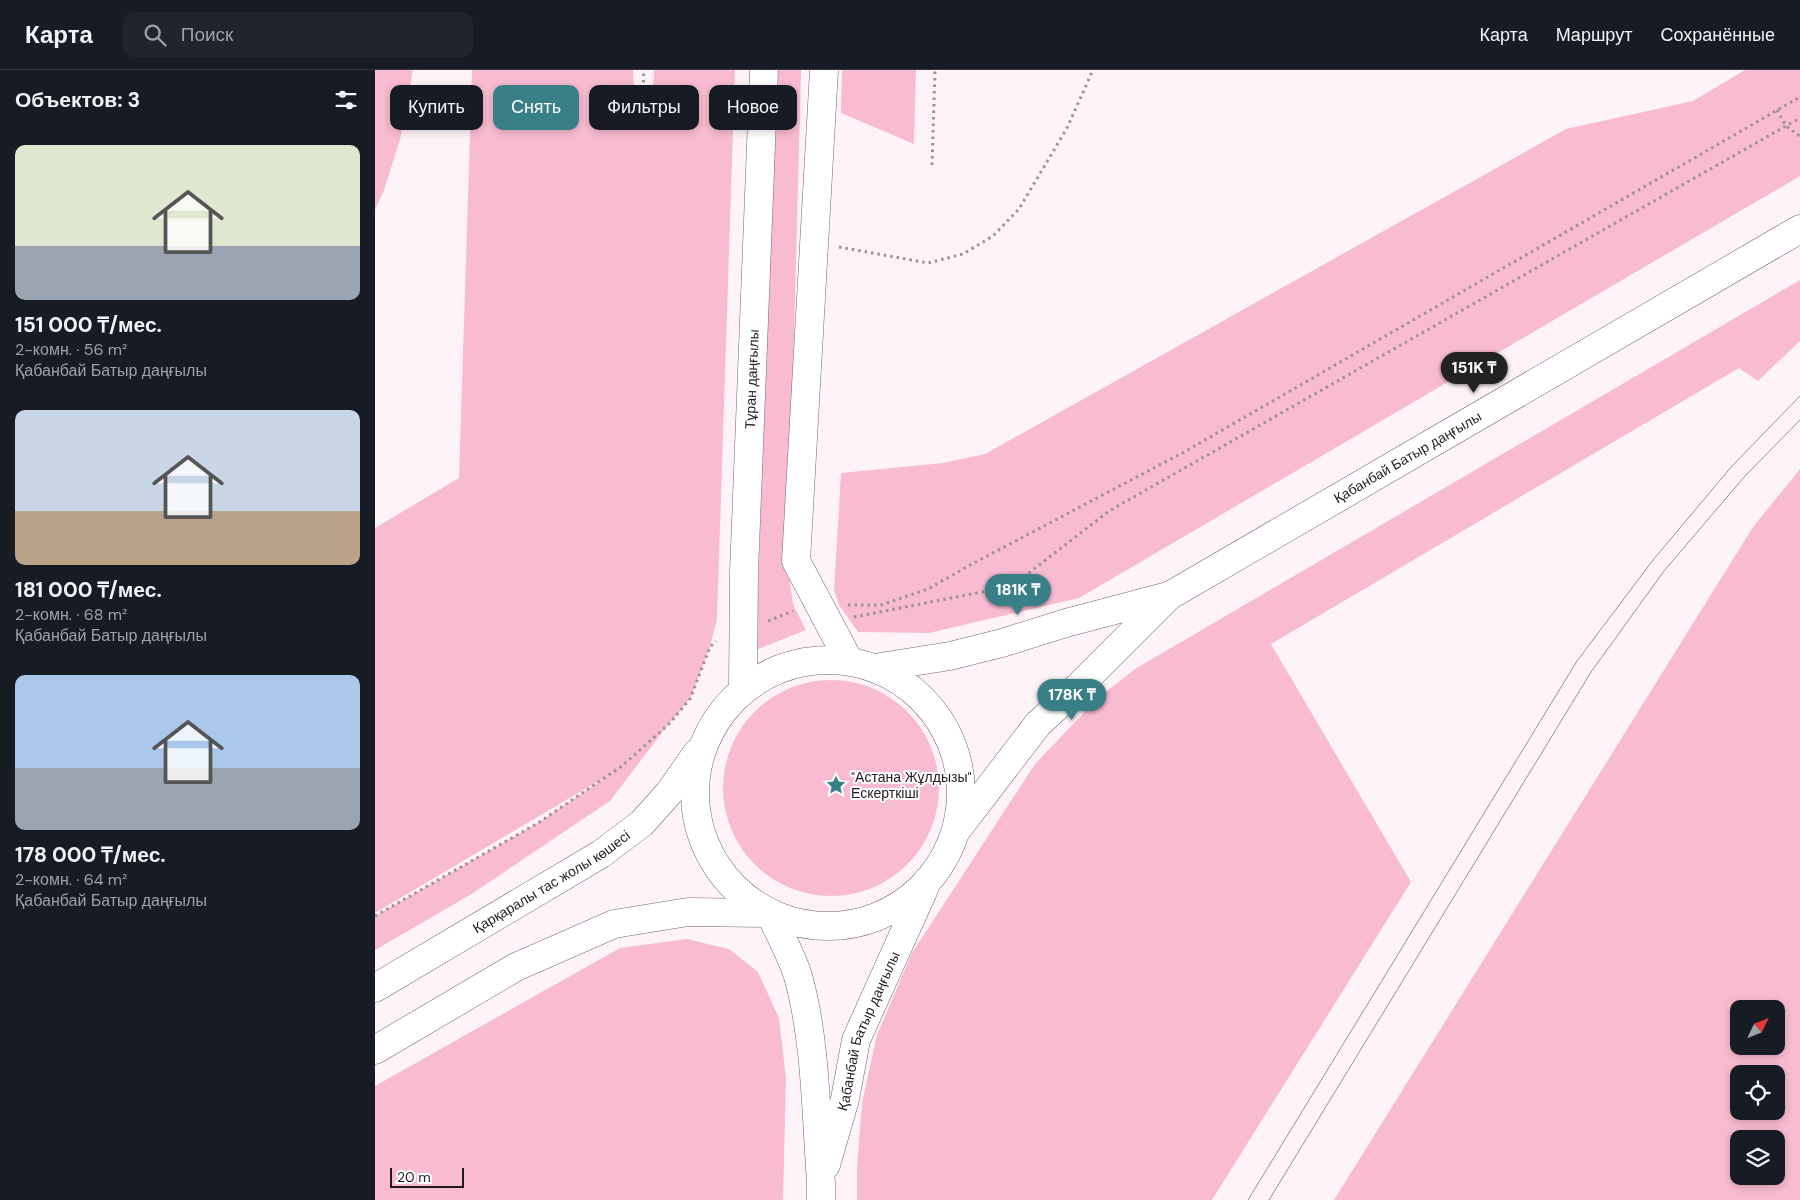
<!DOCTYPE html>
<html lang="ru">
<head>
<meta charset="utf-8">
<style>
  :root { --surface:#171b24; --page:#20242c; --text:#f1f3f6; --muted:#9ea1a6; --line:#363941; --accent:#387f87 }
  body { margin:0; font-family:"DM Sans",sans-serif; background:var(--page); color:var(--text); height:100vh; display:flex; flex-direction:column; font-size:19px; white-space:nowrap }
  * { box-sizing:border-box; margin:0 }
  p { font-size:16px; color:var(--muted) }
  .icon { flex:none; width:28px; height:28px; fill:none; stroke:currentColor; stroke-width:2; stroke-linecap:round; stroke-linejoin:round }
  .map { position:relative; flex:1; overflow:hidden }
  .drawer { display:flex; flex-direction:column; background:var(--surface); width:375px }
  .drawer>* { flex:none }
  .hud { position:absolute; left:15px; top:15px; width:475px; height:45px; display:flex; gap:10px }
  .needle { width:32px; rotate:47deg }
  .buttons { position:absolute; left:1355px; top:930px; display:grid; gap:10px }
  .buttons a { display:grid; place-items:center; width:55px; height:55px; border-radius:10px; background:var(--surface); box-shadow:0 2px 8px #0003; font-size:25px }
  .scale { position:absolute; left:15px; bottom:12px; width:74px; box-sizing:border-box; padding-left:5px; border:2px solid #201a1c; border-top:0; font-size:14px; line-height:18px; white-space:nowrap; color:#201a1c; -webkit-text-stroke:4px #fff; paint-order:stroke }
  .price { position:absolute; translate:-50% -42px; padding:0 11px; border-radius:18px; background:var(--accent); color:#fff; font-size:16px; line-height:32px; filter:drop-shadow(0 1px 2px #0008) }
  .price::after { content:''; position:absolute; left:50%; top:30px; width:15px; height:11px; margin-left:-8px; background:inherit; clip-path:polygon(0 0,100% 0,50% 100%) }
  .price.current { background:#222; color:#fff }
  ul { padding:0; list-style:none }
  li { display:grid; align-content:center; gap:10px; height:265px; padding:0 15px }
  li span { display:grid; place-items:center; height:155px; border-radius:10px; color:#555 }
  li>.icon { margin-inline-start:auto }
  span .icon { width:90px; height:90px; fill:#fffc; stroke-width:1 }
  li b { font-size:21px }
  h2 { display:flex; justify-content:space-between; align-items:center; height:60px; padding:0 15px; font-size:21px }
  .pill { padding:0 18px; border-radius:10px; background:var(--surface); box-shadow:0 2px 8px #0003; font-size:18px; line-height:45px }
  .pill.current { background:var(--accent); color:#fff }
  header { display:flex; align-items:center; gap:30px; box-sizing:border-box; height:70px; padding:0 25px; background:var(--surface); border-bottom:1px solid var(--line) }
  header strong { font-size:24px }
  nav { display:flex; gap:28px; margin-inline-start:auto; font-size:18px }
  .search { width:350px; height:45px; background:var(--page); display:flex; align-items:center; gap:12px; box-sizing:border-box; padding:0 18px; border-radius:10px; color:var(--muted); font-size:19px }
  main { display:flex; flex:1; min-height:0 }
  .map>svg:first-child { display:block }
  .green { fill:#f9bbd1; fill-rule:evenodd }
  .lines { fill:none; stroke-linecap:round; stroke-linejoin:round }
  .secondary-casing { stroke:#75676c; stroke-width:29 }
  .primary-casing { stroke:#75676c; stroke-width:29 }
  .path { stroke:#9b9296; stroke-width:3; stroke-dasharray:2.5 4; stroke-linecap:butt }
  .secondary { stroke:#fff; stroke-width:28 }
  .primary { stroke:#fff; stroke-width:28 }
  .tram { stroke:#999194; stroke-width:1 }
  .labels { text-anchor:middle; stroke-width:4; stroke-linejoin:round; paint-order:stroke }
  .street-label { font-size:14px; fill:#201a1c; stroke:#fff }
  .poi-label { font-size:14px; fill:#201a1c; stroke:#fff; text-anchor:start }
</style>
</head>
<body>
<header>
<strong>Карта</strong>
<div class="search"><svg class="icon" aria-label="search" viewBox="0 0 24 24"><circle cx="10" cy="10" r="6"/><path d="M15 15l6 6"/></svg>Поиск</div>
<nav><a>Карта</a><a>Маршрут</a><a>Сохранённые</a></nav>
</header>
<main>
<section class="drawer">
<h2>Объектов: 3<svg class="icon" aria-label="filters" viewBox="0 0 24 24"><path d="M4 7h16M4 17h16"/><circle cx="9" cy="7" r="2"/><circle cx="15" cy="17" r="2"/></svg></h2>
<ul>
<li><span style="background:linear-gradient(#dfe7d0 65%,#9aa5b1 0)"><svg class="icon" aria-label="home" viewBox="0 0 24 24"><path d="M3 11l9-7 9 7M6 9v11h12V9"/></svg></span><div><b>151 000 ₸/мес.</b><p>2-комн. · 56 m²</p><p>Қабанбай Батыр даңғылы</p></div></li>
<li><span style="background:linear-gradient(#c9d6e8 65%,#b9a48a 0)"><svg class="icon" aria-label="home" viewBox="0 0 24 24"><path d="M3 11l9-7 9 7M6 9v11h12V9"/></svg></span><div><b>181 000 ₸/мес.</b><p>2-комн. · 68 m²</p><p>Қабанбай Батыр даңғылы</p></div></li>
<li><span style="background:linear-gradient(#a9c7e8 60%,#9aa5b1 0)"><svg class="icon" aria-label="home" viewBox="0 0 24 24"><path d="M3 11l9-7 9 7M6 9v11h12V9"/></svg></span><div><b>178 000 ₸/мес.</b><p>2-комн. · 64 m²</p><p>Қабанбай Батыр даңғылы</p></div></li>
</ul>
</section>
<div class="map">
<svg width="1425" height="1130" viewBox="0 0 1425 1130">
  <rect width="100%" height="100%" fill="#fef4f8"/>
  <!-- green -->
  <path class="green" d="M 0,0 L 38,0 L 25,70 L 9,120 L 0,140 Z
    M 97,0 L 258,0 L 259,19 L 278,17 L 279,0 L 360,0 L 342,549 L 335,577 L 315,629 L 292,656 L 235,731 L 95,825 L 0,880 L 0,846 L 163,753 L 237,703 L 0,843 L 0,458 L 84,408 Z
    M 401,0 L 426,0 L 413,497 L 418,534 L 431,560 L 381,580 Z
    M 467,0 L 541,0 L 539,74 L 466,43 Z
    M 1370,0 L 1425,0 L 1425,106 L 704,528 L 554,563 L 483,562 L 464,535 L 459,520 L 466,403 L 568,393 L 610,384 L 1191,59 L 1318,31 Z
    M 1425,210 L 1425,271 L 1383,311 L 1364,298 L 896,574 L 1036,812 L 837,1130 L 482,1130 L 482,1096 L 487,1033 L 502,965 L 537,883 L 660,694 L 723,628 L 760,599 Z
    M 1425,399 L 1425,1130 L 959,1130 L 1378,457 ZM 1364,939 L 1401,939 L 1401,976 L 1364,976 ZM 1364,1004 L 1401,1004 L 1401,1041 L 1364,1041 ZM 1364,1069 L 1401,1069 L 1401,1106 L 1364,1106 Z
    M348 718a108 108 0 1 1 216 0a108 108 0 1 1-216 0Z
    M 312,869 L 354,879 L 383,902 L 404,948 L 411,1008 L 408,1130 L 0,1130 L 0,1016 L 245,878 Z"/>
  <g class="lines">
    <defs>
      <g id="secondary">
        <path d="M 499,598 L 575,586 L 627,573 L 691,553 L 793,526"/>
        <path id="s1" d="M 581,761 L 663,654 L 704,616 L 794,526 L 1425,159"/>
      </g>
      <g id="primary">
        <path d="M 449,0 L 421,491 L 474,591"/>
        <circle cx="453" cy="723" r="133"/>
        <path id="s2" d="M 368,619 L 369,502 L 389,0"/>
        <path id="s3" d="M 0,918 L 226,784 L 267,753 L 294,723 L 322,683"/>
        <path d="M 0,980 L 141,897 L 239,854 L 313,842 L 395,843 C 404,863 416,884 423,906 C 441,970 441,1046 446,1113 L 446,1130"/>
        <path id="s4" d="M 451,1095 L 470,1029 L 481,970 L 549,819"/>
      </g>
    </defs>
    <!-- secondary casing -->
    <use href="#secondary" class="secondary-casing"/>
    <!-- primary casing -->
    <use href="#primary" class="primary-casing"/>
    <!-- path -->
    <path class="path" d="M 268,19 L 269,0
      M 1402,40 L 1411,56 L 1425,66
      M 557,95 L 560,0
      M 464,177 L 553,193 L 588,184 L 618,166 L 644,139 L 692,58 L 718,0
      M 473,535 L 506,535 L 553,519 L 597,494 L 811,381 L 1425,27
      M 479,547 L 637,516 L 734,441 L 1425,48
      M 393,551 L 418,541
      M 0,846 L 163,753 L 247,696 L 294,654 L 315,629 L 335,577 L 341,571"/>
    <!-- secondary -->
    <use href="#secondary" class="secondary"/>
    <!-- primary -->
    <use href="#primary" class="primary"/>
    <!-- tram -->
    <path class="tram" d="M 873,1130 L 1202,591 L 1278,490 L 1357,396 L 1425,326
      M 894,1130 L 1216,602 L 1289,501 L 1370,406 L 1425,350"/>
  </g>
  <!-- icons -->
  <defs>
    <symbol id="sight-bare" viewBox="-9 -9 18 18"><path d="M0-6L1.8-2.2L6-1.7L2.9 1.2L3.7 5.4L0 3.3L-3.7 5.4L-2.9 1.2L-6-1.7L-1.8-2.2Z" fill="#387f87" stroke="#fff" stroke-width="2.5" paint-order="stroke"/></symbol>
  </defs>
  <g fill-rule="evenodd">
    <use href="#sight-bare" x="447" y="701" width="28" height="28"/>
  </g>
  <g class="labels">
    <!-- street labels -->
    <g class="street-label">
      <text dy="5" stroke="none"><textPath href="#s2" startOffset="310">Тұран даңғылы</textPath></text>
      <text dy="5" stroke="none"><textPath href="#s1" startOffset="594">Қабанбай Батыр даңғылы</textPath></text>
      <text dy="5" stroke="none"><textPath href="#s3" startOffset="206">Қарқаралы тас жолы көшесі</textPath></text>
      <text dy="5" stroke="none"><textPath href="#s4" startOffset="141">Қабанбай Батыр даңғылы</textPath></text>
    </g>
    <!-- poi labels -->
    <g class="poi-label">
      <text x="476" y="712">"Астана Жұлдызы"<tspan x="476" dy="16">Ескерткіші</tspan></text>
    </g>
  </g>
</svg>
<div class="buttons">
<a><svg class="needle" viewBox="-14 -14 28 28"><path d="M0-13l5 13h-10z" fill="#e53935"/><path d="M0 13l5-13h-10z" fill="#9ea1a6"/></svg></a>
<a><svg class="icon" aria-label="locate" viewBox="0 0 24 24"><circle cx="12" cy="12" r="6"/><path d="M12 2v4M12 18v4M2 12h4M18 12h4"/></svg></a>
<a><svg class="icon" aria-label="layers" viewBox="0 0 24 24"><path d="M12 4l9 5-9 5-9-5zM3 14l9 5 9-5"/></svg></a>
</div>
<div class="scale">20 m</div>
<b class="price current" style="left:1099px;top:324px">151K ₸</b>
<b class="price" style="left:643px;top:546px">181K ₸</b>
<b class="price" style="left:697px;top:651px">178K ₸</b>
<div class="hud">
<a class="pill">Купить</a>
<a class="pill current">Снять</a>
<a class="pill">Фильтры</a>
<a class="pill">Новое</a>
</div>
</div>
</main>
</body>
</html>
